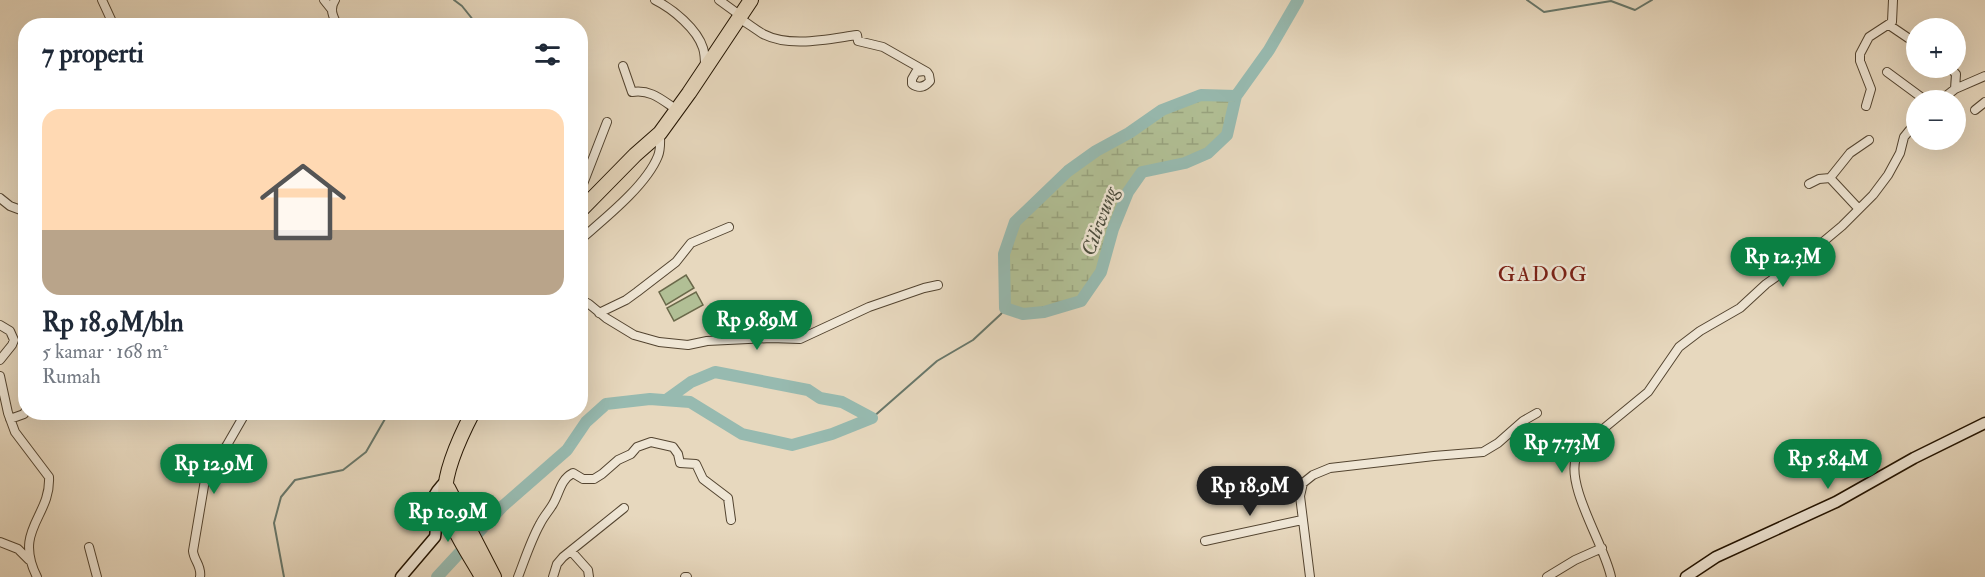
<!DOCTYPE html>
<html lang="id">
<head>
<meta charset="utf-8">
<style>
  :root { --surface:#fff; --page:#f2f2f3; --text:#1f2937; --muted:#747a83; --line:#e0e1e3; --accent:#0b8043 }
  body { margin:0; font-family:"IM FELL Double Pica",serif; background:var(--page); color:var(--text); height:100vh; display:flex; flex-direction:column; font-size:22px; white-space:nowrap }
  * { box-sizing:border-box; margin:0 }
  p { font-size:20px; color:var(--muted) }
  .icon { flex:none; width:33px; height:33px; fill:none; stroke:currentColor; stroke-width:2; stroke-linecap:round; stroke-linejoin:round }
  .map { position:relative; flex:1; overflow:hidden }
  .sheet { position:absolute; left:18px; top:18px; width:570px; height:402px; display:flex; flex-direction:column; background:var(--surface); border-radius:24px; box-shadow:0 6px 24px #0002 }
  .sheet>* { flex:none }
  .fabs { position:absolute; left:1906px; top:18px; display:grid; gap:12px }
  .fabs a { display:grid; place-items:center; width:60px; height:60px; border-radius:50%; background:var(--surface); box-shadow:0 6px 24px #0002; font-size:30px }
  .price { position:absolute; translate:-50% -51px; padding:0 14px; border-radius:21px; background:var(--accent); color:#fff; font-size:20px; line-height:39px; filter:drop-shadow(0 2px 3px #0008) }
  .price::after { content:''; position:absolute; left:50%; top:36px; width:18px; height:14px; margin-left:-9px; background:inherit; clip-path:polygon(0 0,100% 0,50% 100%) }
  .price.active { background:#222; color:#fff }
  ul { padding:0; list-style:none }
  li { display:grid; align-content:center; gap:12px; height:318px; padding:0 24px }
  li+li { border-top:2px solid var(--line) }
  li span { display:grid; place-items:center; height:186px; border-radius:18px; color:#555 }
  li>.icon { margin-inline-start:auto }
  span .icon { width:108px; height:108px; fill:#fffc; stroke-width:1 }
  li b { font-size:26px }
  h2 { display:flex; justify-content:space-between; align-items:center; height:72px; padding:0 24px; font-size:26px }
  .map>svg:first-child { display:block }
  .green { fill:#b1bf95; stroke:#6a694a; stroke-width:1.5 }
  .wetland { fill:url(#wetland-marsh); stroke:#6a694a; stroke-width:1.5 }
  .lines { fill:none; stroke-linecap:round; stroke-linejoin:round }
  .stream { stroke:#68776a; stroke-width:2 }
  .river { stroke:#97bab0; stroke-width:12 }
  .street-casing { stroke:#534430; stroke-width:10 }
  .secondary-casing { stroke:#221300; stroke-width:13 }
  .highway-casing { stroke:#221300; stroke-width:16 }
  .street { stroke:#efe6d5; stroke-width:8 }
  .secondary { stroke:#efe6d5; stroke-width:10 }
  .highway { stroke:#e7d8be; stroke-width:14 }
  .labels { text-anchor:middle; stroke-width:5; stroke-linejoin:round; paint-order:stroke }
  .water-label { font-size:20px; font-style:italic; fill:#4b4d3e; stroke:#efe6d5 }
  .quarter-label { font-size:21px; letter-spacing:1.5px; fill:#7a1f14; stroke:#efe6d5 }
</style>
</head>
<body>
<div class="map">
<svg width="1985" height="577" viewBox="0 0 1985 577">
  <defs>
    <pattern id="wetland-marsh" width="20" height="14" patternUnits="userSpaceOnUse" patternTransform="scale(1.5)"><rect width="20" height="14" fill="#b1bf95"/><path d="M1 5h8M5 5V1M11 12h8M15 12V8" fill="none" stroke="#98a37f"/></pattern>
  </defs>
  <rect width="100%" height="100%" fill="#e7d8be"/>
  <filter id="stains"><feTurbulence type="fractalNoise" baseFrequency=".00333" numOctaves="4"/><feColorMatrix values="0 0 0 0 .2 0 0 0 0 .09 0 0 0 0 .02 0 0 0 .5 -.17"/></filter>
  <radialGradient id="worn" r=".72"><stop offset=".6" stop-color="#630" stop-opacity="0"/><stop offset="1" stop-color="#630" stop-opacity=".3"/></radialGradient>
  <!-- green -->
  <path class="green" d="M 686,275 L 694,288 L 666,305 L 659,292 Z
    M 696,292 L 703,305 L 674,321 L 667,308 Z"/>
  <!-- wetland -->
  <path class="wetland" d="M 1201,95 L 1236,96 C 1234,106 1231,129 1226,136 C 1207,163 1170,166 1142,172 L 1128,192 L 1113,229 L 1101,272 L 1081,301 L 1044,312 L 1023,314 L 1005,308 L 1004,254 L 1015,222 L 1068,171 L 1096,151 L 1129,133 L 1162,110 Z"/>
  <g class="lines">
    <!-- stream -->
    <path class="stream" d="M 454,0 L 462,6 L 478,26
      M 1527,0 L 1544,12 L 1611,1 L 1635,10 L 1652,0
      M 872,418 L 937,361 L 973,340 L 1001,314 L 1005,308
      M 284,577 L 274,523 L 281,497 L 295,480 L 343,470 L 366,452 L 389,412"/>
    <!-- river -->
    <path class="river" d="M 1236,96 L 1201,95 L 1162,110 L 1129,133 L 1096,151 L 1068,171 L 1015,222 L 1004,254 L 1005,308 L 1023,314 L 1044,312 L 1081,301 L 1101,272 L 1113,229 L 1128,192 L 1142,172 L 1185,163 L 1208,153 L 1227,135 L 1236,96 L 1269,50 L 1298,0
      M 666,400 L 691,382 L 715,372 L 808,390 L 820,398 L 842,402 L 872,418
      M 437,577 L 503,506 L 567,450 L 586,422 L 606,404 L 650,399 L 690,402 L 742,434 L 792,445 L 832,434 L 872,418"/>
    <defs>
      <path id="street" d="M 102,0 L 114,26
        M 324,0 L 332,10
        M 335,0 C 329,9 333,17 338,26
        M 655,0 C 673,9 697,29 703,48 C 705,54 705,61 705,67
        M 719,0 L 741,16
        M 739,18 C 747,23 755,29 763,34 C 790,48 828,39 857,35 L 858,41 L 883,47 L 927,72 L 929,75 L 930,81 C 925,87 919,89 912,84 L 912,79 L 916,72 L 924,71
        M 1889,25 L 1917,44
        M 623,66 L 632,92 C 651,89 662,100 677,110
        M 1950,68 L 1956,74 L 1955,89
        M 1887,72 L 1925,100
        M 1941,100 L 1955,89 L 1985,76
        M 1866,106 L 1871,89 L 1860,61 L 1860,54 L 1869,37 L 1892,22 L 1893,0
        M 1975,110 L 1985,102
        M 1809,184 L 1819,179 L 1830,178
        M 0,198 L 10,206 L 26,212
        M 588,203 L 582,194 L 583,184 L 607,122
        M 1858,208 L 1830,178 L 1850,153 L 1869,140
        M 580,240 C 604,219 646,186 658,156 C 661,149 660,141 660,133
        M 580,299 L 589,304 L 606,318 L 634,335 L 659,342 L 688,345 L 707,341 L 771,338 L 800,339 L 869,307 L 924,288 L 938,285
        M 599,313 L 626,300 L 637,292 L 676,262 L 691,243 L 729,227
        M 0,325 L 10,331 L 14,340 L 12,345 L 0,360
        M 0,376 L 8,413 L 15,432 L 49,477 C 51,517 13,529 37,577
        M 10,419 L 24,414 L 26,410
        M 1205,541 L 1302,520
        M 0,542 L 18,549 L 29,560
        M 89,547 L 97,577
        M 571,551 L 588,570 L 589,577
        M 200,577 C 202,566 194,561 193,551 L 206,474 L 227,445 L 246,412
        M 518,577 C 525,559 531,540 540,524 C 544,516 549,511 553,504 C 560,492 560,480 573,473 L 583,479 L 594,479 L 602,474 L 618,460 L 631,454 L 637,447 L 651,442 L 673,447 L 678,454 L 680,463 L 696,464 L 703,479 L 728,498 L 731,520
        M 553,577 L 557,564 L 563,557 L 624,508
        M 685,577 L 687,577
        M 1310,577 L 1300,496 L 1303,483 L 1313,475 L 1330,468 L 1434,456 L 1483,452 L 1498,443 L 1523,421 L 1537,413
        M 1547,577 L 1575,560 L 1602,548
        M 1611,577 C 1605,546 1566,487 1576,458 C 1578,452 1582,448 1586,443 L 1648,392 L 1679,347 L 1700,331 L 1740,308 L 1766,284 L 1806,256 L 1842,226 L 1873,195 L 1888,175 L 1900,153 L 1904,137 L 1917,121"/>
      <path id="secondary" d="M 401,577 L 435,537 C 440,510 419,506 447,480
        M 1686,577 L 1716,557 L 1836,502 L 1914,458 L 1985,423"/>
      <path id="highway" d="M 580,211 L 635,155 L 660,133 L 689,93 L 751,0
        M 473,412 C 461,435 444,471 445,496 C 445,521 470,555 482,577
        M 448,488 L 494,577"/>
    </defs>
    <!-- street casing -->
    <use href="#street" class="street-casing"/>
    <!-- secondary casing -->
    <use href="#secondary" class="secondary-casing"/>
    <!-- highway casing -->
    <use href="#highway" class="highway-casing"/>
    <!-- street -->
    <use href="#street" class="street"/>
    <!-- secondary -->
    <use href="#secondary" class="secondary"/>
    <!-- highway -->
    <use href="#highway" class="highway"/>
  </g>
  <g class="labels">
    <!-- water labels -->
    <g class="water-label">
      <text transform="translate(1099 221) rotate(-70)" y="7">Ciliwung</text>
    </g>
    <!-- quarter labels -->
    <g class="quarter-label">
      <text x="1543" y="281">GADOG</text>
    </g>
  </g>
  <rect width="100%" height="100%" filter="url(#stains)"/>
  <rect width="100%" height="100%" fill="url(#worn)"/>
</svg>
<div class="fabs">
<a>+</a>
<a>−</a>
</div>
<b class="price" style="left:1783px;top:288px">Rp 12.3M</b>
<b class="price" style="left:757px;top:351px">Rp 9.89M</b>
<b class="price" style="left:1562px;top:474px">Rp 7.73M</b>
<b class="price" style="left:1828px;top:490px">Rp 5.84M</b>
<b class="price" style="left:214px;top:495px">Rp 12.9M</b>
<b class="price active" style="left:1250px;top:517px">Rp 18.9M</b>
<b class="price" style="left:448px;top:543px">Rp 10.9M</b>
<section class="sheet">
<h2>7 properti<svg class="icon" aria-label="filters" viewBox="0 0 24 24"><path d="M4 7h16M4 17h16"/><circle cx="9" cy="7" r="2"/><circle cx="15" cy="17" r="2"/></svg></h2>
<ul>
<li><span style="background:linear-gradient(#ffd9b3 65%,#b9a48a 0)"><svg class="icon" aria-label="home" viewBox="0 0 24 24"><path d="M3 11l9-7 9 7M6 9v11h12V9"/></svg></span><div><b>Rp 18.9M/bln</b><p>5 kamar · 168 m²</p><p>Rumah</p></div></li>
</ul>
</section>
</div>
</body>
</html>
